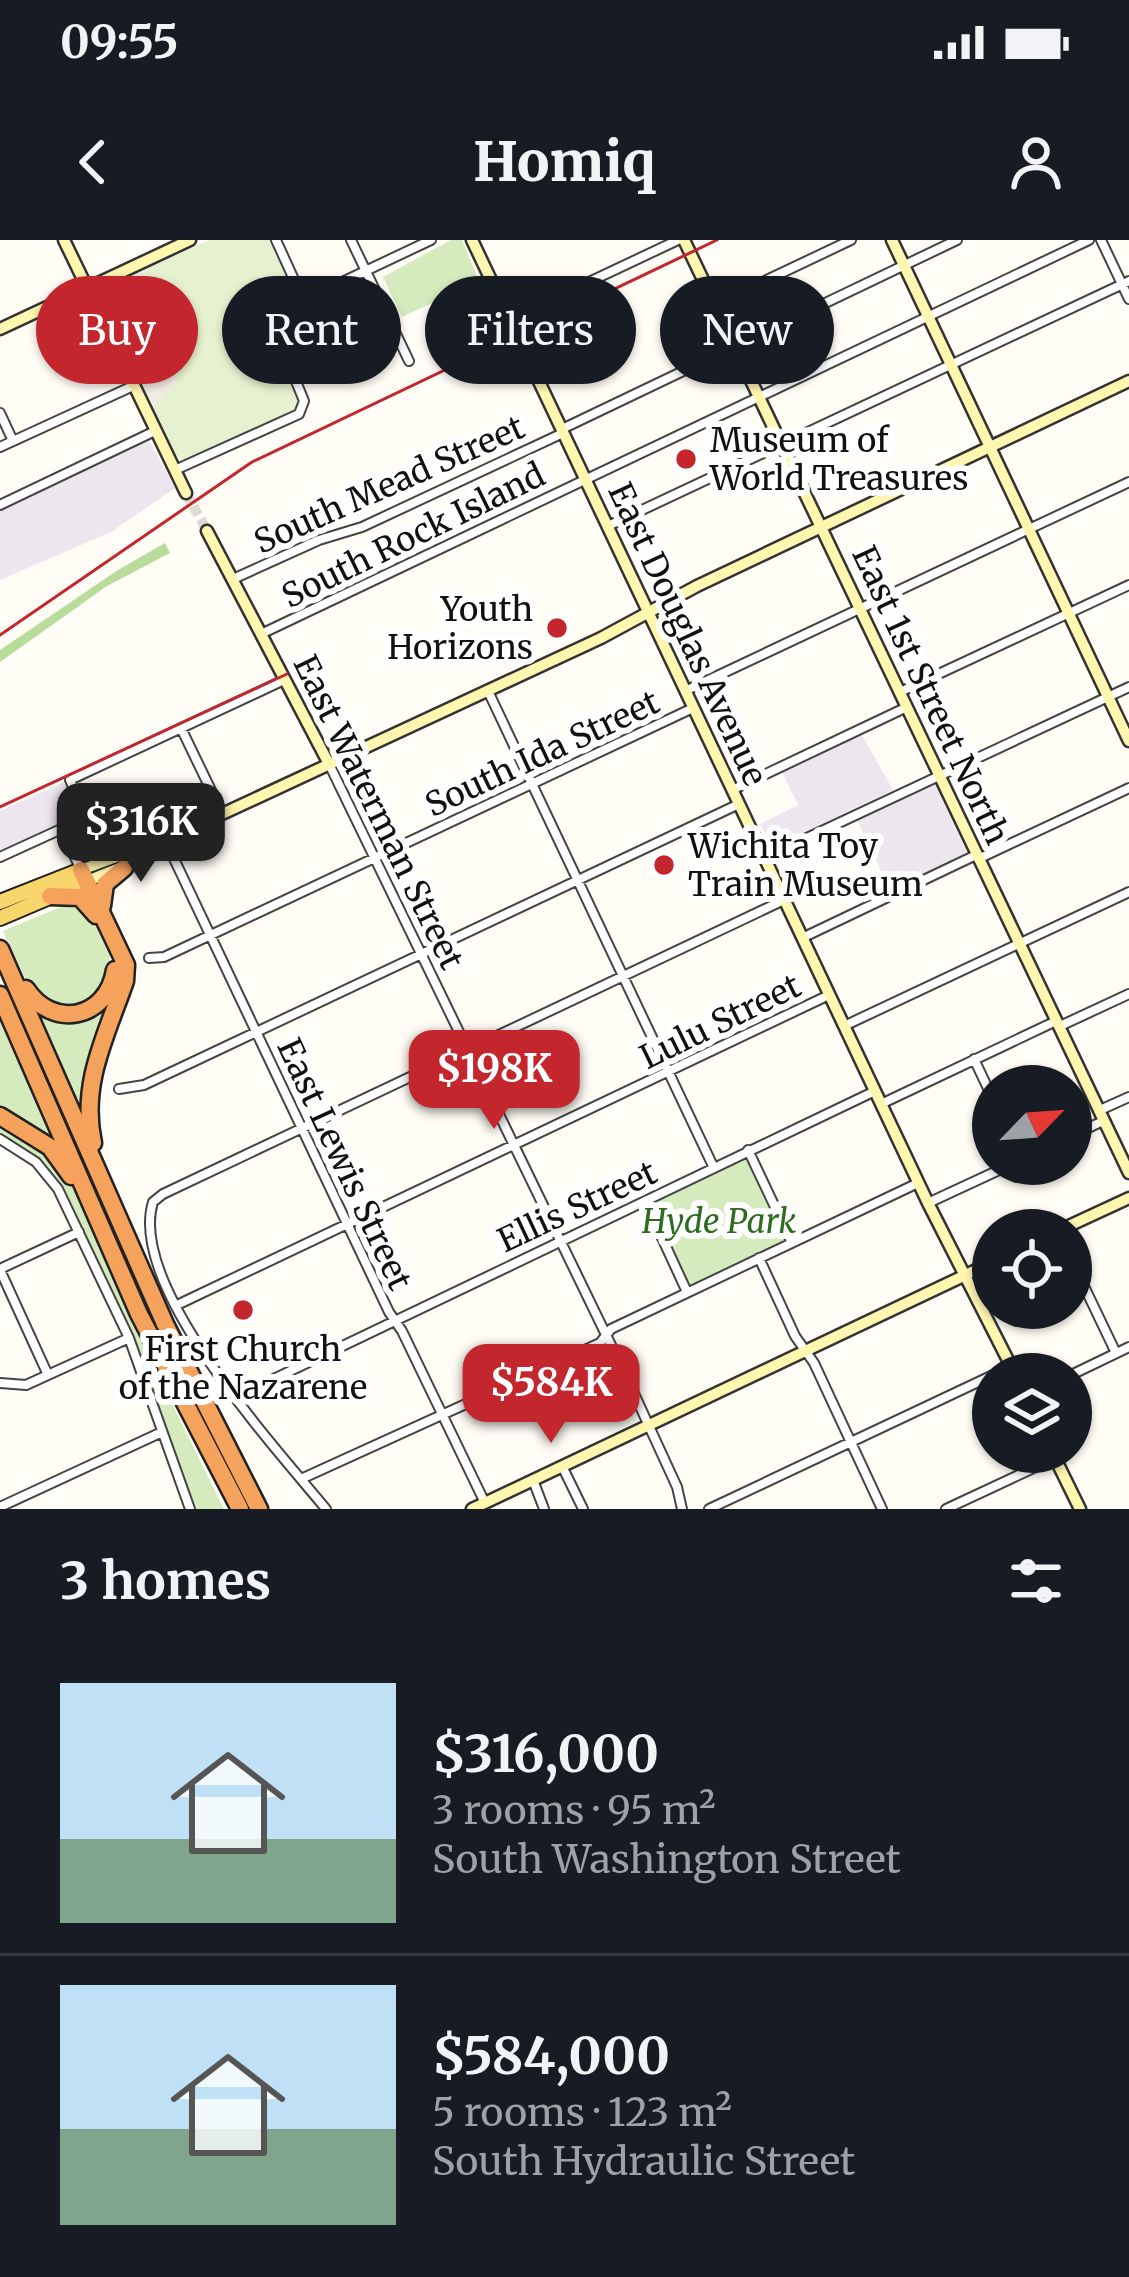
<!DOCTYPE html>
<html lang="en">
<head>
<meta charset="utf-8">
<style>
  :root { --surface:#171b24; --page:#20242c; --text:#f1f3f6; --muted:#9ea1a6; --line:#363941; --accent:#c4262e }
  body { margin:0; font-family:Merriweather,serif; background:var(--page); color:var(--text); height:100vh; display:flex; flex-direction:column; font-size:45px; white-space:nowrap }
  * { box-sizing:border-box; margin:0 }
  p { font-size:39px; color:var(--muted) }
  .icon { flex:none; width:66px; height:66px; fill:none; stroke:currentColor; stroke-width:2; stroke-linecap:round; stroke-linejoin:round }
  .map { position:relative; height:1269px; overflow:hidden }
  .sheet { display:flex; flex-direction:column; background:var(--surface); flex:1 }
  .sheet>* { flex:none }
  .top-card { position:absolute; left:36px; top:36px; width:1059px; height:108px; display:flex; gap:24px }
  .needle { width:78px; rotate:65deg }
  .tools { position:absolute; left:972px; top:825px; display:grid; gap:24px }
  .tools a { display:grid; place-items:center; width:120px; height:120px; border-radius:50%; background:var(--surface); box-shadow:0 3px 9px #0004; font-size:60px }
  .price { position:absolute; translate:-50% -102px; padding:0 27px; border-radius:24px; background:var(--accent); color:#fff; font-size:39px; line-height:78px; filter:drop-shadow(0 3px 6px #0008) }
  .price::after { content:''; position:absolute; left:50%; top:72px; width:36px; height:27px; margin-left:-18px; background:inherit; clip-path:polygon(0 0,100% 0,50% 100%) }
  .price.active { background:#222; color:#fff }
  ul { padding:0; list-style:none }
  li { display:flex; align-items:center; gap:36px; height:300px; padding:0 60px }
  li+li { border-top:3px solid var(--line) }
  li span { display:grid; place-items:center; flex:none; width:336px; height:240px; border-radius:0px; color:#555 }
  li>.icon { margin-inline-start:auto }
  span .icon { width:144px; height:144px; fill:#fffc; stroke-width:1 }
  li b { font-size:51px }
  h2 { display:flex; justify-content:space-between; align-items:center; height:144px; padding:0 60px; font-size:51px }
  .tag { padding:0 42px; border-radius:54px; background:var(--surface); box-shadow:0 3px 9px #0004; font-size:42px; line-height:108px }
  .tag.active { background:var(--accent); color:#fff }
  .status { display:flex; justify-content:space-between; align-items:center; height:84px; padding:0 60px; background:var(--surface); direction:ltr }
  .status svg { height:33px; fill:currentColor }
  header { display:flex; justify-content:space-between; align-items:center; height:156px; padding:0 60px; background:var(--surface); font-size:54px; font-weight:800 }
  .map>svg:first-child { display:block }
  .industrial { fill:#eee6ef }
  .green { fill:#d5ebbd }
  .forest { fill:#b9dc9c }
  .pitch { fill:#e6f2cf }
  .plaza { fill:#f1ede2 }
  .lines { fill:none; stroke-linecap:round; stroke-linejoin:round }
  .secondary-tunnel { stroke:#dbdad3; stroke-width:10; stroke-dasharray:10 5; stroke-linecap:butt }
  .street-casing { stroke:#444; stroke-width:12 }
  .secondary-casing { stroke:#333; stroke-width:15 }
  .primary-casing { stroke:#222; stroke-width:18 }
  .highway-casing { stroke:#222; stroke-width:21 }
  .street { stroke:#fff; stroke-width:8 }
  .secondary { stroke:#fff6b0; stroke-width:10 }
  .primary { stroke:#f9d66b; stroke-width:14 }
  .highway { stroke:#f5a25d; stroke-width:16 }
  .rail { stroke:#c4262e; stroke-width:3 }
  .poi-dot { fill:#c4262e; stroke:#fff; stroke-width:4.5 }
  .labels { text-anchor:middle; stroke-width:12; stroke-linejoin:round; paint-order:stroke }
  .poi-label { font-size:33px; fill:#111; stroke:#fff; text-anchor:start }
  .street-label { font-size:33px; fill:#111; stroke:#fff }
  .park-label { font-size:33px; font-style:italic; fill:#2f6b1f; stroke:#fff }
</style>
</head>
<body>
<div class="status"><b>09:55</b><svg viewBox="0 0 49 12"><path d="M0 12V9h3v3zM5 12V6h3v6zM10 12V3h3v9zM15 12V0h3v12zM26 1h20v11H26zM47 4h2v5h-2z"/></svg></div>
<header><svg class="icon" aria-label="back" viewBox="0 0 24 24"><path d="M15 5l-7 7 7 7"/></svg>Homiq<svg class="icon" aria-label="person" viewBox="0 0 24 24"><circle cx="12" cy="8" r="4"/><path d="M4 21q1-7 8-7t8 7"/></svg></header>
<div class="map">
<svg width="1129" height="1269" viewBox="0 0 1129 1269">
  <rect width="100%" height="100%" fill="#fffdf5"/>
  <!-- industrial -->
  <path class="industrial" d="M 149,200 L 175,248 L 111,292 L 0,340 L 0,269 Z
    M 861,493 L 893,550 L 772,607 L 760,584 L 798,565 L 781,530 Z
    M 64,542 L 78,570 L 76,576 L 0,612 L 0,571 Z
    M 934,542 L 967,612 L 890,650 L 857,580 Z"/>
  <!-- green -->
  <path class="green" d="M 451,0 L 462,0 L 479,41 L 402,77 L 383,37 Z
    M 75,661 L 88,667 L 110,716 L 106,750 L 69,773 L 30,749 L 3,691 Z
    M 121,719 L 82,869 L 36,770 L 86,774 Z
    M 0,781 L 2,781 L 61,910 L 0,872 Z
    M 0,878 L 27,892 L 68,936 L 145,1109 L 224,1269 L 196,1269 L 127,1081 L 66,954 L 37,917 L 0,893 Z
    M 748,916 L 787,1000 L 690,1046 L 651,963 Z"/>
  <!-- forest -->
  <path class="forest" d="M 165,303 L 170,313 L 107,346 L 0,422 L 0,410 L 118,330 Z"/>
  <!-- pitch -->
  <path class="pitch" d="M 209,0 L 271,0 L 322,109 L 284,124 L 300,164 L 298,170 L 185,220 L 173,214 L 98,51 Z"/>
  <!-- plaza -->
  <path class="plaza" d="M 147,29 L 144,45 L 150,87 L 165,124 L 178,141 L 153,168 L 143,148 L 155,138 L 149,118 L 132,89 L 117,93 L 99,53 Z"/>
  <g class="lines">
    <!-- secondary-tunnel -->
    <path class="secondary-tunnel" d="M 186,253 L 207,291"/>
    <defs>
      <path id="street" d="M 276,0 L 327,112
        M 351,0 L 409,121
        M 1101,0 L 1129,59
        M 733,56 L 851,0
        M 304,60 L 431,0
        M 536,67 L 678,0
        M 0,173 L 13,201
        M 562,189 L 957,0
        M 0,207 L 133,146
        M 175,230 L 299,174 L 304,161 L 291,129 L 390,82
        M 0,265 L 155,191
        M 608,286 L 1129,41
        M 233,339 L 319,300 L 362,287 L 563,193
        M 261,394 L 1089,0
        M 488,451 L 713,926
        M 685,451 L 1129,242
        M 900,452 L 1129,345
        M 181,488 L 222,573
        M 329,524 L 626,1136 L 677,1247 L 682,1269
        M 732,550 L 907,467
        M 63,591 L 80,628
        M 167,604 L 389,1072 L 402,1091 L 485,1263
        M 0,617 L 81,580 L 84,573 L 70,540 L 284,440
        M 764,618 L 1129,447
        M 978,619 L 1129,548
        M 802,698 L 976,615
        M 149,718 L 164,717 L 693,468
        M 844,786 L 1129,652
        M 1060,786 L 1129,754
        M 974,819 L 993,859
        M 119,849 L 144,845 L 739,564
        M 881,864 L 1056,781
        M 1100,870 L 1129,857
        M 1071,896 L 1103,881
        M 0,899 L 36,922 L 58,949 L 129,1098 L 190,1269
        M 748,910 L 792,1003
        M 645,961 L 687,1052
        M 928,963 L 1012,924
        M 759,1018 L 795,1096 L 814,1123 L 882,1269
        M 1071,1019 L 1116,1113
        M 0,1029 L 79,992
        M 0,1030 L 48,1135
        M 177,1065 L 829,755
        M 1071,1135 L 1129,1107
        M 0,1143 L 26,1145 L 129,1098
        M 236,1157 L 875,851
        M 562,1226 L 583,1269
        M 301,1239 L 600,1103 L 611,1089 L 918,943
        M 533,1240 L 544,1269
        M 0,1267 L 162,1192
        M 326,1269 C 275,1207 127,1046 153,962 L 163,954 L 784,660
        M 709,1269 L 993,1135
        M 946,1269 L 1055,1218"/>
      <path id="secondary" d="M 64,0 L 186,253
        M 472,0 L 928,963 L 1015,1134
        M 684,0 L 1129,933
        M 892,0 L 1129,501
        M 0,89 L 190,0
        M 207,291 L 329,524
        M 81,630 L 151,604 L 166,603
        M 87,641 L 140,620 L 222,574 L 601,398 L 697,346 L 1129,141
        M 1060,990 L 1129,958
        M 1052,1212 L 1080,1269
        M 472,1269 L 993,1022"/>
      <path id="primary" d="M 0,662 L 81,630
        M 0,678 L 87,641"/>
      <path id="highway" d="M 81,630 L 126,725 L 125,741 C 106,796 80,844 93,903
        M 50,656 L 80,657 L 96,675
        M 102,666 L 105,644 L 124,628
        M 0,709 L 165,1084 L 259,1269
        M 26,749 C 53,790 107,779 115,730
        M 0,755 L 139,1074 L 240,1269
        M 0,876 L 50,907 L 71,936"/>
    </defs>
    <!-- street casing -->
    <use href="#street" class="street-casing"/>
    <!-- secondary casing -->
    <use href="#secondary" class="secondary-casing"/>
    <!-- primary casing -->
    <use href="#primary" class="primary-casing"/>
    <!-- highway casing -->
    <use href="#highway" class="highway-casing"/>
    <!-- street -->
    <use href="#street" class="street"/>
    <!-- secondary -->
    <use href="#secondary" class="secondary"/>
    <!-- primary -->
    <use href="#primary" class="primary"/>
    <!-- highway -->
    <use href="#highway" class="highway"/>
    <!-- rail -->
    <path class="rail" d="M 0,395 L 252,222 L 717,0
      M 0,567 L 287,434"/>
  </g>
  <!-- markers -->
  <g class="poi-dot">
    <circle cx="686" cy="219" r="12"/>
    <circle cx="557" cy="388" r="12"/>
    <circle cx="664" cy="625" r="12"/>
    <circle cx="243" cy="1070" r="12"/>
  </g>
  <g class="labels">
    <!-- poi labels -->
    <g class="poi-label">
      <text x="710" y="212">Museum of<tspan x="710" dy="38">World Treasures</tspan></text>
      <text x="533" y="381" text-anchor="end">Youth<tspan x="533" dy="38">Horizons</tspan></text>
      <text x="688" y="618">Wichita Toy<tspan x="688" dy="38">Train Museum</tspan></text>
      <text x="243" y="1121" text-anchor="middle">First Church<tspan x="243" dy="38">of the Nazarene</tspan></text>
    </g>
    <!-- street labels -->
    <g class="street-label">
      <text transform="translate(389 244) rotate(-24)" y="12">South Mead Street</text>
      <text transform="translate(413 295) rotate(-26)" y="12">South Rock Island</text>
      <text transform="translate(688 394) rotate(65)" y="12">East Douglas Avenue</text>
      <text transform="translate(931 455) rotate(65)" y="12">East 1st Street North</text>
      <text transform="translate(542 513) rotate(-25)" y="12">South Ida Street</text>
      <text transform="translate(379 572) rotate(64)" y="12">East Waterman Street</text>
      <text transform="translate(720 781) rotate(-26)" y="12">Lulu Street</text>
      <text transform="translate(345 924) rotate(65)" y="12">East Lewis Street</text>
      <text transform="translate(577 966) rotate(-25)" y="12">Ellis Street</text>
    </g>
    <!-- park labels -->
    <g class="park-label">
      <text x="719" y="993">Hyde Park</text>
    </g>
  </g>
</svg>
<div class="tools">
<a><svg class="needle" viewBox="-14 -14 28 28"><path d="M0-13l5 13h-10z" fill="#e53935"/><path d="M0 13l5-13h-10z" fill="#9ea1a6"/></svg></a>
<a><svg class="icon" aria-label="locate" viewBox="0 0 24 24"><circle cx="12" cy="12" r="6"/><path d="M12 2v4M12 18v4M2 12h4M18 12h4"/></svg></a>
<a><svg class="icon" aria-label="layers" viewBox="0 0 24 24"><path d="M12 4l9 5-9 5-9-5zM3 14l9 5 9-5"/></svg></a>
</div>
<b class="price active" style="left:141px;top:645px">$316K</b>
<b class="price" style="left:494px;top:892px">$198K</b>
<b class="price" style="left:551px;top:1206px">$584K</b>
<div class="top-card">
<a class="tag active">Buy</a>
<a class="tag">Rent</a>
<a class="tag">Filters</a>
<a class="tag">New</a>
</div>
</div>
<section class="sheet">
<h2>3 homes<svg class="icon" aria-label="filters" viewBox="0 0 24 24"><path d="M4 7h16M4 17h16"/><circle cx="9" cy="7" r="2"/><circle cx="15" cy="17" r="2"/></svg></h2>
<ul>
<li><span style="background:linear-gradient(#bfe0f5 65%,#7fa58c 0)"><svg class="icon" aria-label="home" viewBox="0 0 24 24"><path d="M3 11l9-7 9 7M6 9v11h12V9"/></svg></span><div><b>$316,000</b><p>3 rooms · 95 m²</p><p>South Washington Street</p></div></li>
<li><span style="background:linear-gradient(#bfe0f5 60%,#7fa58c 0)"><svg class="icon" aria-label="home" viewBox="0 0 24 24"><path d="M3 11l9-7 9 7M6 9v11h12V9"/></svg></span><div><b>$584,000</b><p>5 rooms · 123 m²</p><p>South Hydraulic Street</p></div></li>
</ul>
</section>
</body>
</html>
